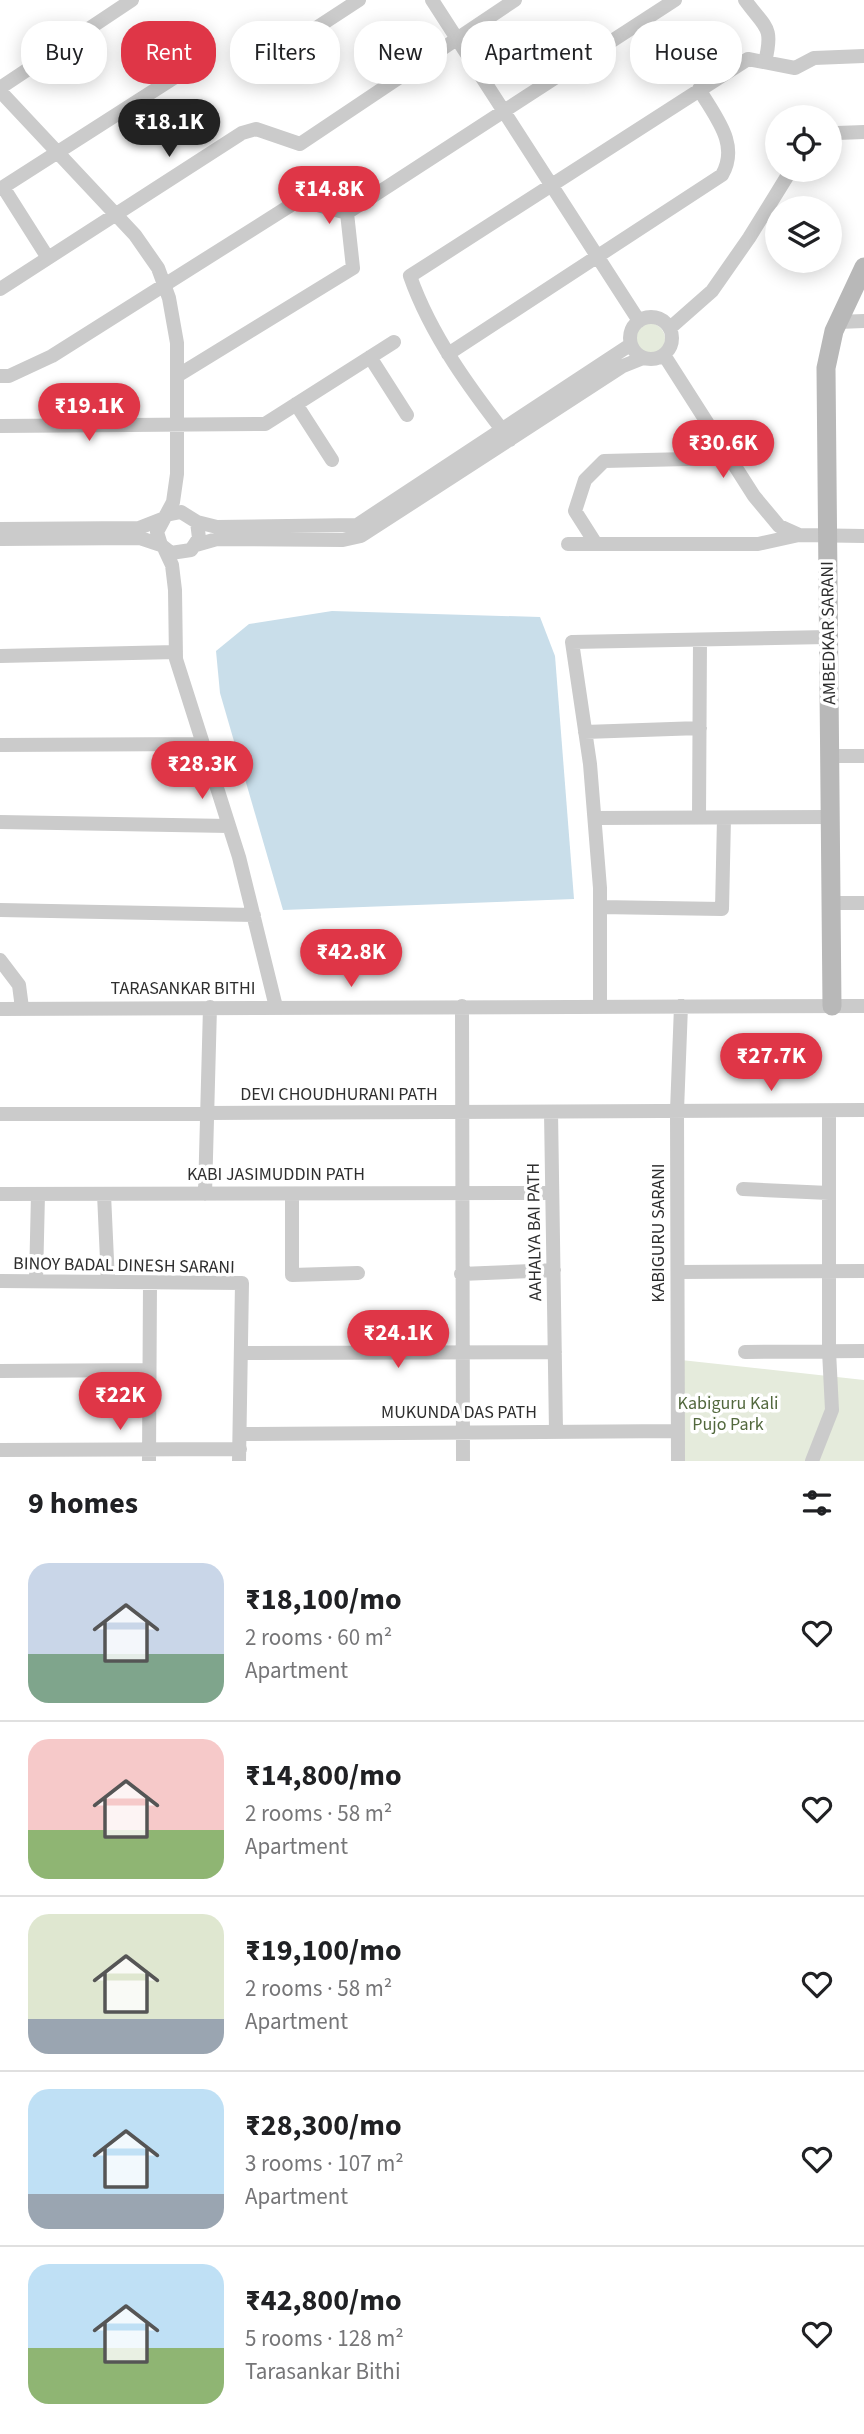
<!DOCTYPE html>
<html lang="en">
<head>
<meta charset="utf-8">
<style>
  :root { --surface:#fff; --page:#f2f2f2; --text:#202124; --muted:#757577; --line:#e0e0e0; --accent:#df3647 }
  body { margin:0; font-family:"Source Sans 3",sans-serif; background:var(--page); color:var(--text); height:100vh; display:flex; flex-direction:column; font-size:26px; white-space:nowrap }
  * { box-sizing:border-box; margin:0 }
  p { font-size:23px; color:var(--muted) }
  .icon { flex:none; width:38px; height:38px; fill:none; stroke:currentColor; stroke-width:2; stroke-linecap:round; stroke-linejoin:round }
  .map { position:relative; height:1461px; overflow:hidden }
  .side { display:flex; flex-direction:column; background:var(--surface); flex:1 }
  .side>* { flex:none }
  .banner { position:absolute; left:21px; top:21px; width:822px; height:63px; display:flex; gap:14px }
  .tools { position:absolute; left:765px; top:105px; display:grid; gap:14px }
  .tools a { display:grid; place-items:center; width:77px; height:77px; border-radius:50%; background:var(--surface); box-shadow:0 4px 18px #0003; font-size:35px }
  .price { position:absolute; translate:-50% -60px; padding:0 16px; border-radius:24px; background:var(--accent); color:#fff; font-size:23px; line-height:46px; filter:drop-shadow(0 2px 4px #0008) }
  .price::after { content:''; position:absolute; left:50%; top:42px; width:21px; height:16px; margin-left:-10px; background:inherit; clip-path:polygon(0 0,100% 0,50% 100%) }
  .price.on { background:#222; color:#fff }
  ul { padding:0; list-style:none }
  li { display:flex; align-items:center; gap:21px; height:175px; padding:0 28px }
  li+li { border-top:2px solid var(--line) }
  li span { display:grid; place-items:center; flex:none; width:196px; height:140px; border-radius:21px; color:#555 }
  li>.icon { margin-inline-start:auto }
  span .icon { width:84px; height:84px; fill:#fffc; stroke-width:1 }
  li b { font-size:30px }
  h2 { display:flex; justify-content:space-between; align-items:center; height:84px; padding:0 28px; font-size:30px }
  .pill { padding:0 24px; border-radius:28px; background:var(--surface); box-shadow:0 4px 18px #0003; font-size:24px; line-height:63px }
  .pill.on { background:var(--accent); color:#fff }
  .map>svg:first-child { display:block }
  .green { fill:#e5ebdc }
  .water { fill:#c9deea }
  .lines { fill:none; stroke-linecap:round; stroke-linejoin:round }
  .street { stroke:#cbcbcb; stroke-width:14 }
  .secondary { stroke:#b8b8b8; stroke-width:19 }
  .labels { text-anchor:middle; stroke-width:7; stroke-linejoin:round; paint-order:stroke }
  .street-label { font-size:18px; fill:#2e2e2e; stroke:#fff }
  .park-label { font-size:18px; fill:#52683d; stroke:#fff }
</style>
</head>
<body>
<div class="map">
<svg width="864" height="1461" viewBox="0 0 864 1461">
  <rect width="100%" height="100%" fill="#fff"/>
  <!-- green -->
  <path class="green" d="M633 339a16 16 0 1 1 32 0a16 16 0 1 1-32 0Z
    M 681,1360 L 864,1380 L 864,1461 L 679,1461 Z"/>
  <!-- water -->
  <path class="water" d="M 332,611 L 540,617 L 555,656 L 574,899 L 283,910 L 220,693 L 216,651 L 249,624 Z"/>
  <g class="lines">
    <!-- street -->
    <path class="street" d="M 432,0 L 639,321
      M 745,0 C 765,28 774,25 765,62
      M 252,70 L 359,0
      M 0,88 L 132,0
      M 0,91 L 135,235 L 158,268 L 169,298 L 177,343 L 177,474 L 173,502 L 157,532 L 161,545 L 171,553 L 191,550 L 199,538 L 197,522 L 181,512 L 166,515
      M 830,137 L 837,133 L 864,132
      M 3,187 L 48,258
      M 0,189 L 208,56
      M 347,213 L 675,0
      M 0,289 L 242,133 L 256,129 L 300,144 L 515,0
      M630 338a21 21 0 1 1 42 0a21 21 0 1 1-42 0Z
      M 838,322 L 864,321
      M 670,328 L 712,291 L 749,238 L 791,170
      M 448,354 L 722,175 C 740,144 715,117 699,89
      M 664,355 L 754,496 L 779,526 L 799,535 L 864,536
      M 370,357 L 407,415
      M 0,376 L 9,376 L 52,356 L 299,200 L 347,213 L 353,268 L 177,376
      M 296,404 L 332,460
      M 0,426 L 265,424 L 394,342
      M 510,440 C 471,390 431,336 410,276 L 748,59 L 795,68 L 814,58 L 864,56
      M 197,522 L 217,527 L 357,525 L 630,345
      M 0,529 L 139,528 L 162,519
      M 0,539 L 140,538 L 161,545
      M 568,544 L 758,544 L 799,535
      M 596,544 L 575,511 L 585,480 L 604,461 L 730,458
      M 196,545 L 217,539 L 343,540 L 361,536 L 623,366 L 643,358
      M 165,550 L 172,565 L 175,590 L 176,659 L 239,857 L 276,1007
      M 0,656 L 176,652
      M 585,732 L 700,728
      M 0,745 L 202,744
      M 829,756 L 864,756
      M 699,817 L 700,640
      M 595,818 L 830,817
      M 0,822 L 229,826
      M 831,903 L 864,903
      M 600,907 L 722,909 L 724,818
      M 0,910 L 254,915
      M 0,960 L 19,985 L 22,1008
      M 462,1006 L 463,1461
      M 600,1006 L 600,888 L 590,764 L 572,642 L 828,637
      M 0,1009 L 864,1006
      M 551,1112 L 556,1431
      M 0,1114 L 864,1110
      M 743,1189 L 829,1193
      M 0,1194 L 552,1193
      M 104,1194 L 108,1282
      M 205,1194 L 210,1007
      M 292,1194 L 292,1275 L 358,1273
      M 678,1272 L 864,1271
      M 461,1274 L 554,1270
      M 0,1281 L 242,1283 L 239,1461
      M 36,1281 L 38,1194
      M 745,1352 L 864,1351
      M 241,1353 L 555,1352
      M 0,1371 L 149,1370
      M 240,1434 L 678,1431
      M 0,1450 L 240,1449
      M 149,1461 L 150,1283
      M 678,1461 L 677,1111 L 681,1006
      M 812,1461 L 832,1410 L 829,1351 L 829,1111"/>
    <!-- secondary -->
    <path class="secondary" d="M 832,1006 L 826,368 L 834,331 L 864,267"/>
  </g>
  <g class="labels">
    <!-- street labels -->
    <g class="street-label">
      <text transform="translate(828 633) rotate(-91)" y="6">AMBEDKAR SARANI</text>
      <text x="183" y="994">TARASANKAR BITHI</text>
      <text x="339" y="1100">DEVI CHOUDHURANI PATH</text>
      <text x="276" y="1180">KABI JASIMUDDIN PATH</text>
      <text transform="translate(534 1232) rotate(-91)" y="6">AAHALYA BAI PATH</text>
      <text transform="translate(658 1233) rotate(-90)" y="6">KABIGURU SARANI</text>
      <text transform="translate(124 1265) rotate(1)" y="6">BINOY BADAL DINESH SARANI</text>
      <text x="459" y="1418">MUKUNDA DAS PATH</text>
    </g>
    <!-- park labels -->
    <g class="park-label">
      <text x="728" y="1409">Kabiguru Kali<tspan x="728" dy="21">Pujo Park</tspan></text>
    </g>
  </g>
</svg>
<div class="tools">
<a><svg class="icon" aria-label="locate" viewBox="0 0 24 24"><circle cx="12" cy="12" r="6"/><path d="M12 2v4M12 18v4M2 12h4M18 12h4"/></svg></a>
<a><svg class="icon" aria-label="layers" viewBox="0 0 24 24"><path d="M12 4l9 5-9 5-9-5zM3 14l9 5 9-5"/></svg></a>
</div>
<b class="price on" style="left:169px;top:159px">₹18.1K</b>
<b class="price" style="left:329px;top:226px">₹14.8K</b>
<b class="price" style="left:89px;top:443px">₹19.1K</b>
<b class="price" style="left:723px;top:480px">₹30.6K</b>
<b class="price" style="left:202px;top:801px">₹28.3K</b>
<b class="price" style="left:351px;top:989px">₹42.8K</b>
<b class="price" style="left:771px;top:1093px">₹27.7K</b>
<b class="price" style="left:398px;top:1370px">₹24.1K</b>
<b class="price" style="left:120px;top:1432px">₹22K</b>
<div class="banner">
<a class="pill">Buy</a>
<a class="pill on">Rent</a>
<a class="pill">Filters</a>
<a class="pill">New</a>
<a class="pill">Apartment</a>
<a class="pill">House</a>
</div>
</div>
<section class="side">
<h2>9 homes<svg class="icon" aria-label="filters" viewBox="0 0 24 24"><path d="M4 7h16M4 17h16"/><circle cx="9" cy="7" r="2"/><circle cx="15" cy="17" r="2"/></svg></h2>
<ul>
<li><span style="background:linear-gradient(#c9d6e8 65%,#7fa58c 0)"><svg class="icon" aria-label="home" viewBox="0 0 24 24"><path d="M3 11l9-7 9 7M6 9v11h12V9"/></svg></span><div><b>₹18,100/mo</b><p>2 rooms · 60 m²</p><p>Apartment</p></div><svg class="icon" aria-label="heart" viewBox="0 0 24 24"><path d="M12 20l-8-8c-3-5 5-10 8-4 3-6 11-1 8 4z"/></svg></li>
<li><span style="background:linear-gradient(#f6c9c9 65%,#8fb573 0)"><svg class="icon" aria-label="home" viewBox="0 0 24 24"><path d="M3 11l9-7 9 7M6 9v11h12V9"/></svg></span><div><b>₹14,800/mo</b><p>2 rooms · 58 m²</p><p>Apartment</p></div><svg class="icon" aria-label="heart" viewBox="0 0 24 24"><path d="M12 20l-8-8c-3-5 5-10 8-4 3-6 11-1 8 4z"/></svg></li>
<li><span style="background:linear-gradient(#dfe7d0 75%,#9aa5b1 0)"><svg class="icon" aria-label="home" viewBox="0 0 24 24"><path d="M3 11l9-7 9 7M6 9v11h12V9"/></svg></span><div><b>₹19,100/mo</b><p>2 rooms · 58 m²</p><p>Apartment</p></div><svg class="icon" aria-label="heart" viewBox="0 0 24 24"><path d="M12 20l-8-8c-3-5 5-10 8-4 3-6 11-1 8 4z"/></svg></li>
<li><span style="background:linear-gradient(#bfe0f5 75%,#9aa5b1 0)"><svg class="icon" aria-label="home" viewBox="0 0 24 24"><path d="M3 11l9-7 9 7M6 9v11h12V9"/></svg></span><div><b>₹28,300/mo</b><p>3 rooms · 107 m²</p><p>Apartment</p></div><svg class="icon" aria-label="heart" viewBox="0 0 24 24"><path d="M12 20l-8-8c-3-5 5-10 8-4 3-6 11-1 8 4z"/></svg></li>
<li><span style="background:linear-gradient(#bfe0f5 60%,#8fb573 0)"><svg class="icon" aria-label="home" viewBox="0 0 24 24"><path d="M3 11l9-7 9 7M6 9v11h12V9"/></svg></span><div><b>₹42,800/mo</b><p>5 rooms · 128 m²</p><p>Tarasankar Bithi</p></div><svg class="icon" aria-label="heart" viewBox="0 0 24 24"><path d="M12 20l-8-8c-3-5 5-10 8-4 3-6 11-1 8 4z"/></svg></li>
</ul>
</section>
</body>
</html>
